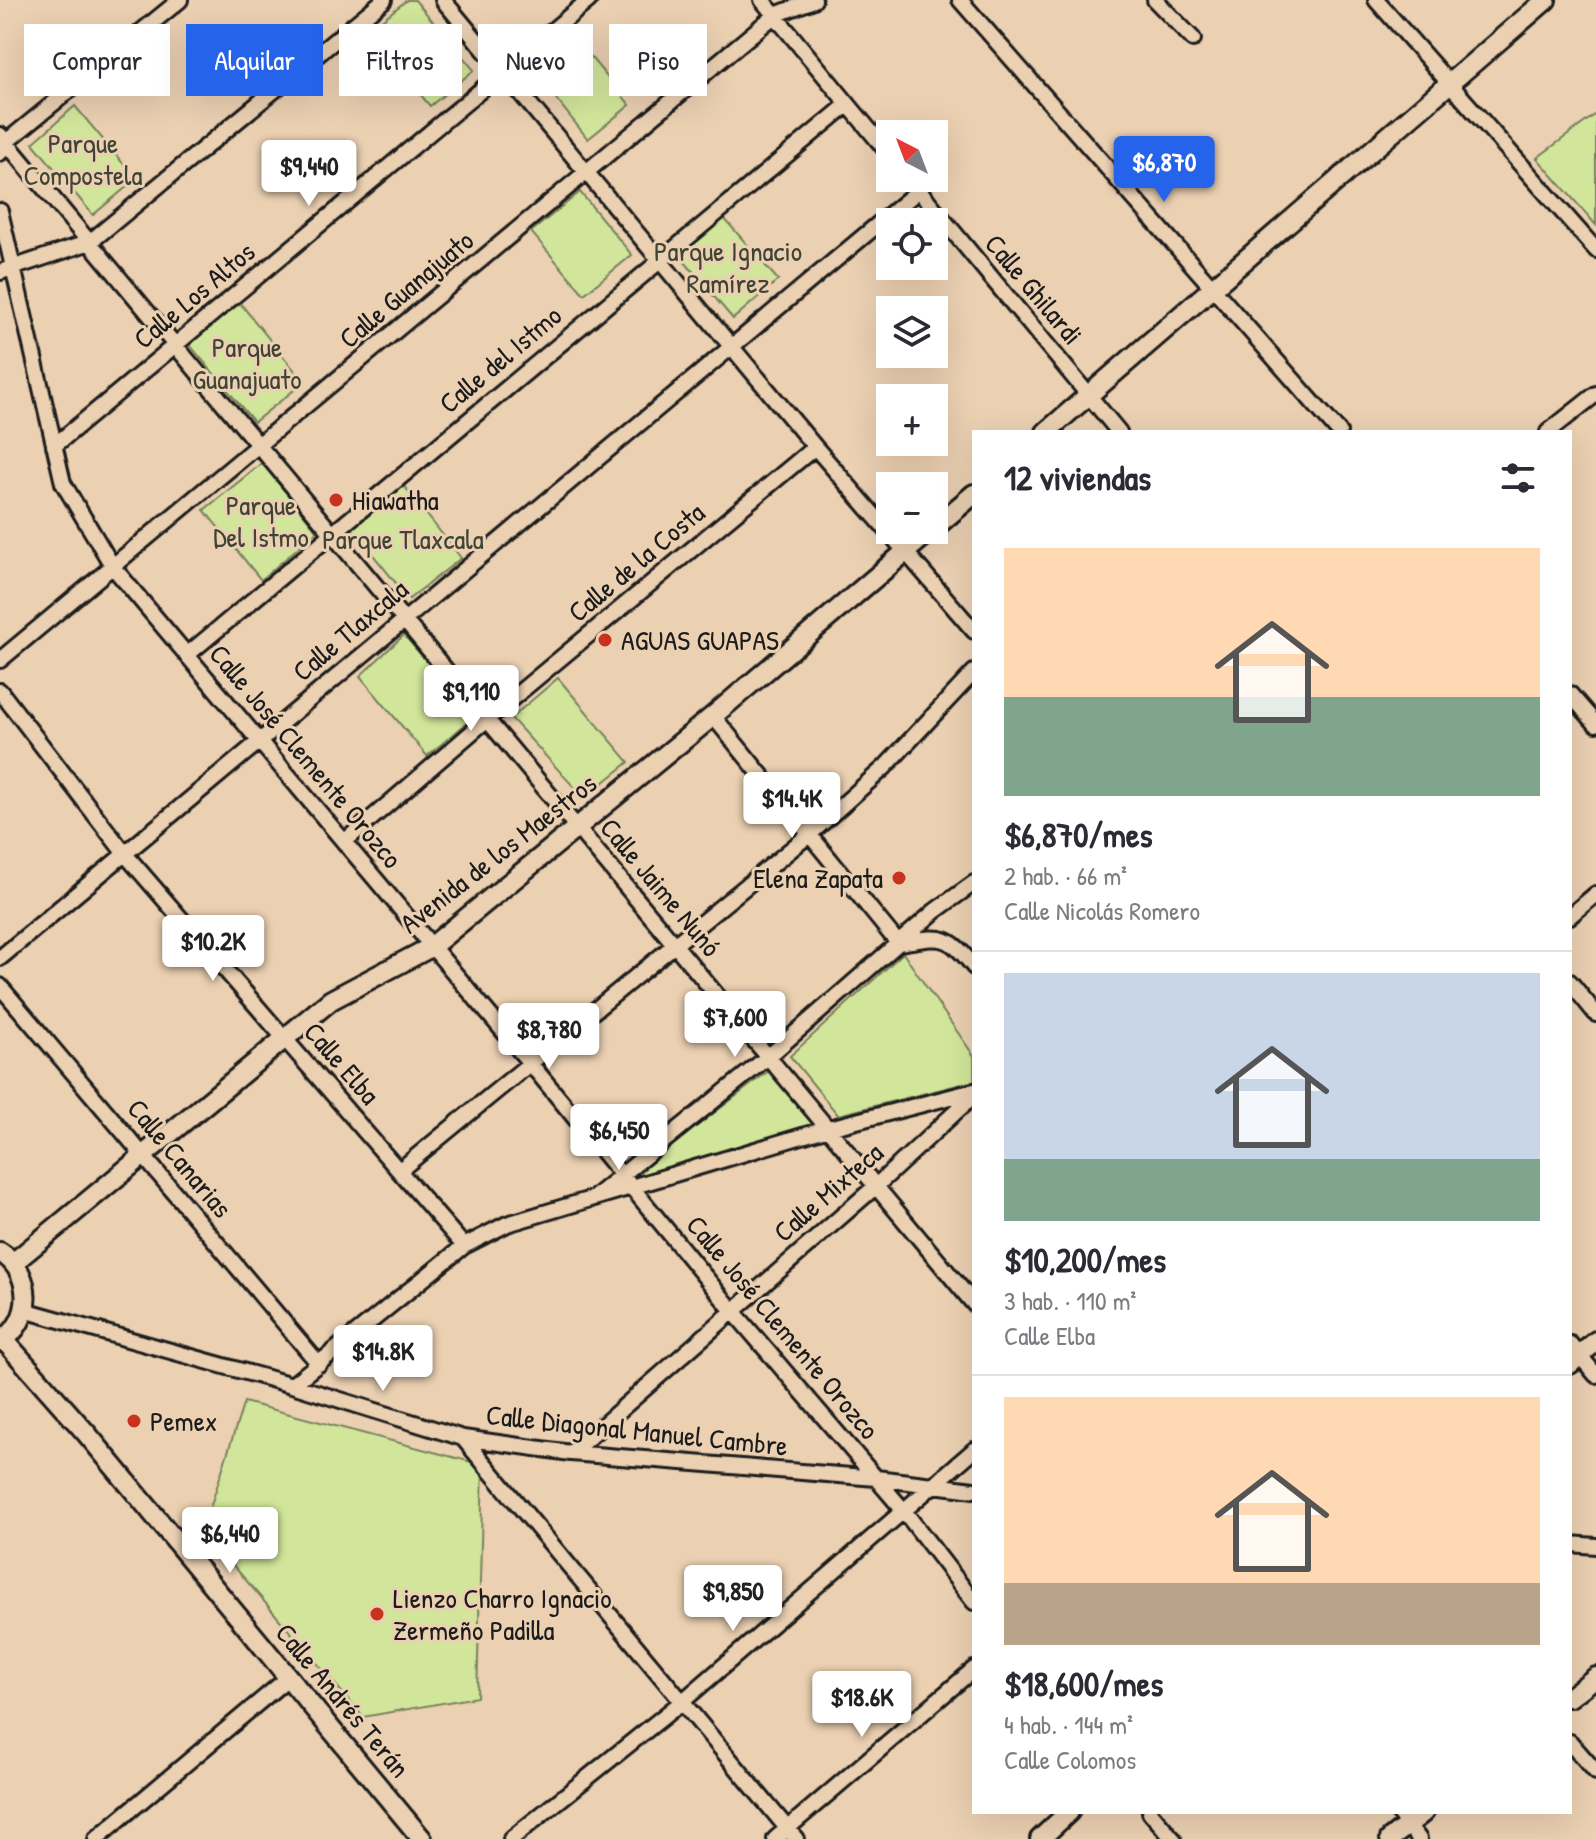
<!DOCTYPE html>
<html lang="es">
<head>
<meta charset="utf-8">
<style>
  :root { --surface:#fff; --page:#f7f7f7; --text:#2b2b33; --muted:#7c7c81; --line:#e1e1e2; --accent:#2563eb }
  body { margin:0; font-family:"Patrick Hand",sans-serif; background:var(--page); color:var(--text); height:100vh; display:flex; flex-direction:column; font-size:30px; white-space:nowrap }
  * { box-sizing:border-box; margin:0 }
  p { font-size:26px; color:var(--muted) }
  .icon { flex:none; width:44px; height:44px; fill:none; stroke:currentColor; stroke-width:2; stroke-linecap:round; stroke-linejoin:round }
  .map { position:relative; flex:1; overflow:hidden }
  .drawer { position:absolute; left:972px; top:430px; width:600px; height:1384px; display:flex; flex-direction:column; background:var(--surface); border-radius:0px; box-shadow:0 8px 32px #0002 }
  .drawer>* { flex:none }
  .guide { position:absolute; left:24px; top:24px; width:760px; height:72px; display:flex; gap:16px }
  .needle { width:52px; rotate:318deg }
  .fabs { position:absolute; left:876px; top:120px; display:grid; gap:16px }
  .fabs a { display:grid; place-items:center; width:72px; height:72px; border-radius:0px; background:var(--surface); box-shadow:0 8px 32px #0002; font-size:40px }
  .price { position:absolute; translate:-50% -68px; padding:0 18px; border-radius:8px; background:#fff; color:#222; font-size:26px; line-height:52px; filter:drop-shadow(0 2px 4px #0008) }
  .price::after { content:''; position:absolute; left:50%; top:48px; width:24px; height:18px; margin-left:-12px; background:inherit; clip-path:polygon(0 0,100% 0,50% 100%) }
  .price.current { background:var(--accent); color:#fff }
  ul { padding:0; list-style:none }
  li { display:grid; align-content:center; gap:16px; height:424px; padding:0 32px }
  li+li { border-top:2px solid var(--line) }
  li span { display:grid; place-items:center; height:248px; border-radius:0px; color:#555 }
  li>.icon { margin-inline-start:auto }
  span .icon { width:144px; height:144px; fill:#fffc; stroke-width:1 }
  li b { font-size:34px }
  h2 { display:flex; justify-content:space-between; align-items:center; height:96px; padding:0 32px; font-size:34px }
  .pill { padding:0 28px; border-radius:0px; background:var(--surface); box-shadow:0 8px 32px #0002; font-size:28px; line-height:72px }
  .pill.current { background:var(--accent); color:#fff }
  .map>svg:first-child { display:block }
  .green { fill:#d2e69b; stroke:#77815c; stroke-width:2 }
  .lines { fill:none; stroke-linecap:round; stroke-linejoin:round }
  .minor-casing { stroke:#1c1c1c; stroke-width:20 }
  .tertiary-casing { stroke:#1c1c1c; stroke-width:24 }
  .minor { stroke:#ebd0b2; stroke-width:14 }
  .tertiary { stroke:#ebd0b2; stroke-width:18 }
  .poi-dot { fill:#c8321e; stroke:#ebd0b2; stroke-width:3 }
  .labels { text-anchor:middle; stroke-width:6; stroke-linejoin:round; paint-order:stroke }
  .park-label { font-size:28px; fill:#404435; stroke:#ebd0b2 }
  .street-label { font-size:28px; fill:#1c1c1c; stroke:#ebd0b2 }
  .poi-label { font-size:28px; fill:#1c1c1c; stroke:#ebd0b2; text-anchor:start }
</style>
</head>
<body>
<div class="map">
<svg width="1596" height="1839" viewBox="0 0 1596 1839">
  <rect width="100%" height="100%" fill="#ebd0b2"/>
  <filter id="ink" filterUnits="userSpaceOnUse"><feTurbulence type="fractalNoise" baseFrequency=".0125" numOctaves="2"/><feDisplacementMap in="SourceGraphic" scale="16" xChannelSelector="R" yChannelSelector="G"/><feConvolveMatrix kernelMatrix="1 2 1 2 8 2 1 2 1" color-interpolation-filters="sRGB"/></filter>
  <g filter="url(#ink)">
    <!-- green -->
    <path class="green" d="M 407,0 L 415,0 L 474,70 L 430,106 L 368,31 Z
      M 571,33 L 630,105 L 588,139 L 530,66 Z
      M 75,106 L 136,179 L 93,215 L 33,143 Z
      M 1596,114 L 1596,225 L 1537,158 Z
      M 580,192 L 632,255 L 584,294 L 531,232 Z
      M 723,217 L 778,280 L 733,319 L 679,255 Z
      M 240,303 L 304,382 L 254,422 L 189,344 Z
      M 262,463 L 317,531 L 261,580 L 204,510 Z
      M 404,486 L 461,558 L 409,599 L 352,529 Z
      M 404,635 L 474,717 L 427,756 L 360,676 Z
      M 558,678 L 629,762 L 584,798 L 511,718 Z
      M 903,953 L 974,1056 L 974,1081 L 838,1115 L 790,1056 Z
      M 770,1070 L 816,1124 L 636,1183 L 631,1177 Z
      M 244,1402 L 483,1465 L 477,1697 L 363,1717 L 203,1530 Z"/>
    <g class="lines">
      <defs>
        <path id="minor" d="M 443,0 L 815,447 L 974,631
          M 762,0 L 890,155
          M 960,0 L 1339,432
          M 1155,0 L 1193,39
          M 1376,0 L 1596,250
          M 0,135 L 974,1304
          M 0,153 L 6,142 L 180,0
          M 909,178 L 1119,432
          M 0,211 L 63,483 L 113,567 L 530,1063 L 733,1311 L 904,1511 L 974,1602
          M 0,272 L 90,242 L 384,0
          M 1548,432 L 1596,394
          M 54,446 L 589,0
          M 187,655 L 848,104
          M 0,660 L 775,15 L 814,0
          M 0,691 L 125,854 L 464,1246
          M 1570,694 L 1596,724
          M 713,716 L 898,943
          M 344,842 L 485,721 L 815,447
          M 1570,916 L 1596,894
          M 898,943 C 941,937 946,931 974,967
          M 0,958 L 919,190
          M 1570,982 L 1596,1014
          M 0,986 L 319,1364
          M 400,1170 L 811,833 L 885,767 L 974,672
          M 596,1196 L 769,1056 L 935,911 L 974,883
          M 24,1310 L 292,1385 L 463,1438 L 571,1453 L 876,1478 L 974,1490
          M 1570,1344 L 1596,1375
          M 292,1385 L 464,1246 L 507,1224 L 829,1128 L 974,1091
          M 463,1438 L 796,1839
          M 571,1453 L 876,1186 L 974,1095
          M 1570,1544 L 1596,1546
          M 1570,1742 L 1596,1772
          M 1150,1812 L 1173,1839
          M 1398,1812 L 1419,1839
          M 96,1839 L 289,1677
          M 511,1839 L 683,1701 L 974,1450
          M 775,1839 L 974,1669"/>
        <path id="tertiary" d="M 1046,432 L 1546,0
          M 934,528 L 974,494
          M 0,1252 C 34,1272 34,1322 0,1342
          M 13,1263 L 331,1000 L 431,947 L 713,716 L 931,530
          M 4,1340 L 87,1434 L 422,1839
          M 1570,1364 L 1596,1341
          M 1570,1697 L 1596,1677
          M 1040,1839 L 1069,1812
          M 1390,1839 L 1424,1812"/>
      </defs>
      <!-- minor casing -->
      <use href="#minor" class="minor-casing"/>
      <!-- tertiary casing -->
      <use href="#tertiary" class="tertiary-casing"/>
      <!-- minor -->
      <use href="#minor" class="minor"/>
      <!-- tertiary -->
      <use href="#tertiary" class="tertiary"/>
    </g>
  </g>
  <!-- markers -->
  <g class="poi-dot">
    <circle cx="336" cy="500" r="8"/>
    <circle cx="605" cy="640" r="8"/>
    <circle cx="899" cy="878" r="8"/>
    <circle cx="134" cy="1421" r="8"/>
    <circle cx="377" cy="1614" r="8"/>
  </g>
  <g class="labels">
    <!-- park labels -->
    <g class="park-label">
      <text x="83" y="153">Parque<tspan x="83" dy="32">Compostela</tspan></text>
      <text x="728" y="261">Parque Ignacio<tspan x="728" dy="32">Ramírez</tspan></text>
      <text x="247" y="357">Parque<tspan x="247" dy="32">Guanajuato</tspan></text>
      <text x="261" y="515">Parque<tspan x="261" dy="32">Del Istmo</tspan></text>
      <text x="403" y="549">Parque Tlaxcala</text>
    </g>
    <!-- street labels -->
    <g class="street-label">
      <text transform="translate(406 289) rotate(-40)" y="10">Calle Guanajuato</text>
      <text transform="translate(1034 289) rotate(50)" y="10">Calle Ghilardi</text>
      <text transform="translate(194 295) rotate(-40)" y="10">Calle Los Altos</text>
      <text transform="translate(500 359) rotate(-40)" y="10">Calle del Istmo</text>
      <text transform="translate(636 562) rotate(-40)" y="10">Calle de la Costa</text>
      <text transform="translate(350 630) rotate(-40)" y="10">Calle Tlaxcala</text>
      <text transform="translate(306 756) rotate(50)" y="10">Calle José Clemente Orozco</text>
      <text transform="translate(498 853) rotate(-38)" y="10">Avenida de los Maestros</text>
      <text transform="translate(661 887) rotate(50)" y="10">Calle Jaime Nunó</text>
      <text transform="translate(342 1063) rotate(49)" y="10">Calle Elba</text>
      <text transform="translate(180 1158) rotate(50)" y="10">Calle Canarias</text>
      <text transform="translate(828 1192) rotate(-41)" y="10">Calle Mixteca</text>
      <text transform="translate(783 1327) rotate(50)" y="10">Calle José Clemente Orozco</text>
      <text transform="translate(637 1430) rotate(6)" y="10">Calle Diagonal Manuel Cambre</text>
      <text transform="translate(343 1700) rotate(50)" y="10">Calle Andrés Terán</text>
    </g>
    <!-- poi labels -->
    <g class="poi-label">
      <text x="352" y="510">Hiawatha</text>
      <text x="621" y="650">AGUAS GUAPAS</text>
      <text x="883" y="888" text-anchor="end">Elena Zapata</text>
      <text x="150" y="1431">Pemex</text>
      <text x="393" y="1608">Lienzo Charro Ignacio<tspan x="393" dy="32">Zermeño Padilla</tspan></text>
    </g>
  </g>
</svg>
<div class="fabs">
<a><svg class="needle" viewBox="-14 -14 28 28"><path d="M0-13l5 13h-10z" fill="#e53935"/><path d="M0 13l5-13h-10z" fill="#7c7c81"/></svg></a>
<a><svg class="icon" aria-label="locate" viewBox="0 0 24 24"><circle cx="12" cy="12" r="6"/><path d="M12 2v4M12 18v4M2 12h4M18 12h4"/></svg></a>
<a><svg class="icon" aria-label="layers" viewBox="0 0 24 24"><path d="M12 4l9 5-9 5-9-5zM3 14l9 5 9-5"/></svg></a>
<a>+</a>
<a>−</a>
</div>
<b class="price current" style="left:1164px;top:204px">$6,870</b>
<b class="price" style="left:309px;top:208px">$9,440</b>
<b class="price" style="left:471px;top:733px">$9,110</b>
<b class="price" style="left:792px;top:840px">$14.4K</b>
<b class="price" style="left:213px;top:983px">$10.2K</b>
<b class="price" style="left:735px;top:1059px">$7,600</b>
<b class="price" style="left:549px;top:1071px">$8,780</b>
<b class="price" style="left:619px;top:1172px">$6,450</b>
<b class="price" style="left:383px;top:1393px">$14.8K</b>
<b class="price" style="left:230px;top:1575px">$6,440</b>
<b class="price" style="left:733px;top:1633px">$9,850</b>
<b class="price" style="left:862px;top:1739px">$18.6K</b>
<div class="guide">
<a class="pill">Comprar</a>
<a class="pill current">Alquilar</a>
<a class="pill">Filtros</a>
<a class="pill">Nuevo</a>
<a class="pill">Piso</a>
</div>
<section class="drawer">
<h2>12 viviendas<svg class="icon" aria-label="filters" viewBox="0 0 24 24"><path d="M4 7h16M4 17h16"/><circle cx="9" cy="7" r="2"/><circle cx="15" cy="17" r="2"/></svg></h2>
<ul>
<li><span style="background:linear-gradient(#ffd9b3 60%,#7fa58c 0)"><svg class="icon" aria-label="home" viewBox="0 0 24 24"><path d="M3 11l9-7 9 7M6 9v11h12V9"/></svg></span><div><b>$6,870/mes</b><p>2 hab. · 66 m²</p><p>Calle Nicolás Romero</p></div></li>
<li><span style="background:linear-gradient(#c9d6e8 75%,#7fa58c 0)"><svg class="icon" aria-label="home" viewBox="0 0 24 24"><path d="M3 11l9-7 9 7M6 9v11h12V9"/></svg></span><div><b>$10,200/mes</b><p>3 hab. · 110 m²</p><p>Calle Elba</p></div></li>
<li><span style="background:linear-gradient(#ffd9b3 75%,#b9a48a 0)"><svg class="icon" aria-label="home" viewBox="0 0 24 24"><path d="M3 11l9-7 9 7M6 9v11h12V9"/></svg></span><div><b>$18,600/mes</b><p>4 hab. · 144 m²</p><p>Calle Colomos</p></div></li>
</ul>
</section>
</div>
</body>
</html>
